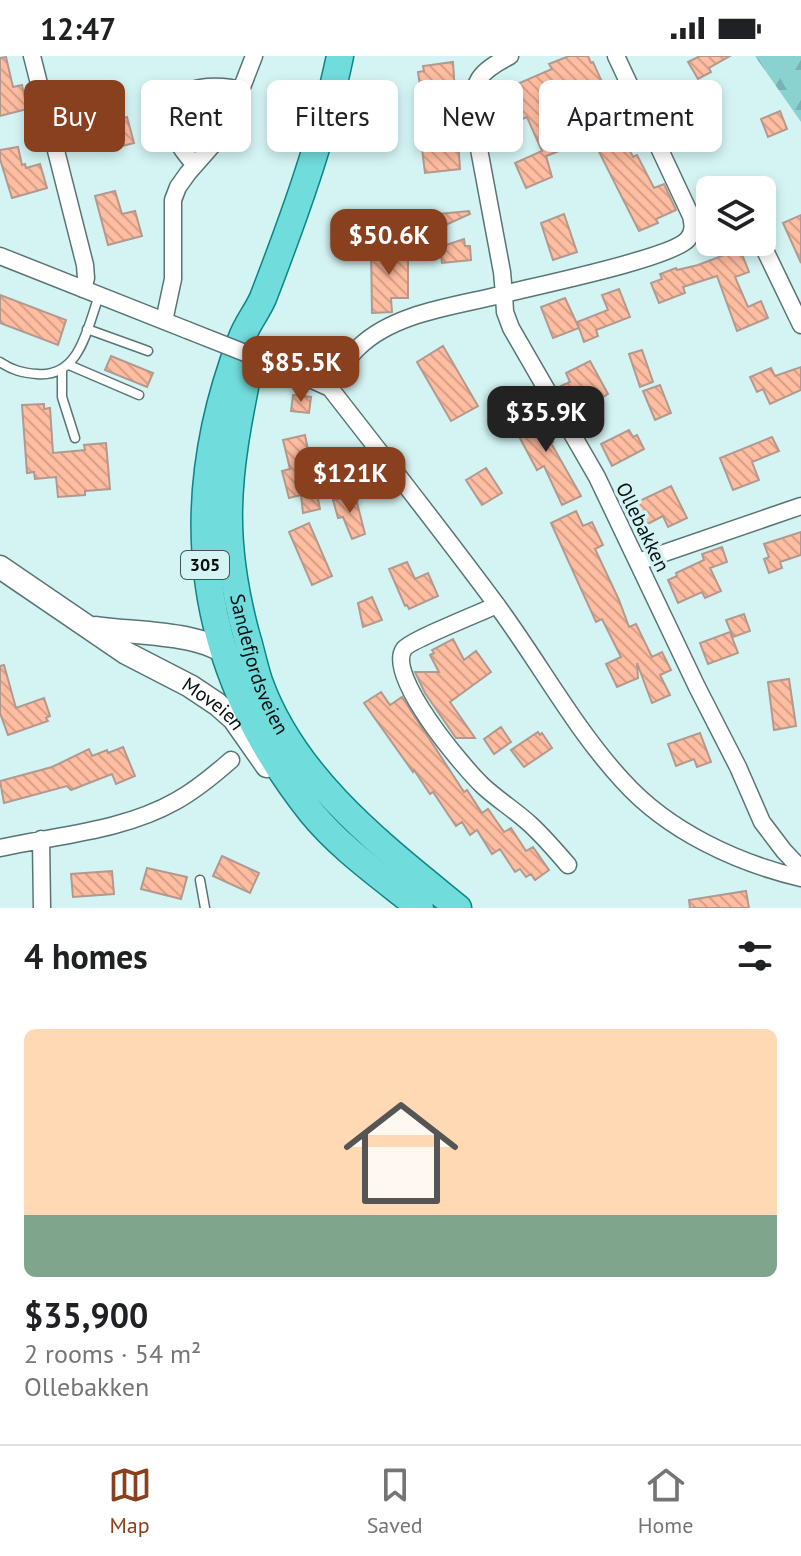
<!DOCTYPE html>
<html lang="en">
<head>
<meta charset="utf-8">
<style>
  :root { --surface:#fff; --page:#f2f2f2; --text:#202124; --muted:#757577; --line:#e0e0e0; --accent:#88401f }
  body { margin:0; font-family:"PT Sans",sans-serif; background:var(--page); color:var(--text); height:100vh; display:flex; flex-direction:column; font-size:30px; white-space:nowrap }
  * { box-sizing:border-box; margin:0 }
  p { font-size:26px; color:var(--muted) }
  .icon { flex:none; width:44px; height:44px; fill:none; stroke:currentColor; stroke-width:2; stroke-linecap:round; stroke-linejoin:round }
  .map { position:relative; height:852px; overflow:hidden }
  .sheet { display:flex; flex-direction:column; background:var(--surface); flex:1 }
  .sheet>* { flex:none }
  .hud { position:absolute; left:24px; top:24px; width:754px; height:72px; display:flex; gap:16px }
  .tools { position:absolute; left:696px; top:120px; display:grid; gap:16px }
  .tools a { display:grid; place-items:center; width:80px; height:80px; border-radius:12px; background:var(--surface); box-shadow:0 4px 12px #0003; font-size:40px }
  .price { position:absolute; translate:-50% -68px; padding:0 18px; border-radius:16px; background:var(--accent); color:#fff; font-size:26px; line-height:52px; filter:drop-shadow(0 2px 4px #0008) }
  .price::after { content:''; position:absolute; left:50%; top:48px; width:24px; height:18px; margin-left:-12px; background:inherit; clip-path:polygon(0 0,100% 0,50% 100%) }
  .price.active { background:#222; color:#fff }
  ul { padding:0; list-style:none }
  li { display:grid; align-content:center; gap:16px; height:424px; padding:0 24px }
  li span { display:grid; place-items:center; height:248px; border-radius:12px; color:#555 }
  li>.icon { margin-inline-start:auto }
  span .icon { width:144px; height:144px; fill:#fffc; stroke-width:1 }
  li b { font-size:34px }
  h2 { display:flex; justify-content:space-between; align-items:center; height:96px; padding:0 24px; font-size:34px }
  .tag { padding:0 28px; border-radius:12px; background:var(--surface); box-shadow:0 4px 12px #0003; font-size:28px; line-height:72px }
  .tag.active { background:var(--accent); color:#fff }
  .status { display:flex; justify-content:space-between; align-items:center; height:56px; padding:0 40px; background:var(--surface); direction:ltr }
  .status svg { height:22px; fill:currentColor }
  .menu { display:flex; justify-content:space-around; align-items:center; height:112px; border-top:2px solid var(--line); background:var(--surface); font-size:22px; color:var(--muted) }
  .menu a { display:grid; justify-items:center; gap:4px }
  .menu .active { color:var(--accent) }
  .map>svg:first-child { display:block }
  .forest { fill:url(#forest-firs) }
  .building { fill:url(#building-back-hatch); stroke:#b2998f; stroke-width:2 }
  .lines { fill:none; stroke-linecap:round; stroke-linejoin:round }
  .lane-casing { stroke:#587574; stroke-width:11 }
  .street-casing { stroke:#587574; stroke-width:19 }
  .secondary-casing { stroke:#587574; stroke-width:25 }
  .primary-casing { stroke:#0d8584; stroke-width:29 }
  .lane { stroke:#fff; stroke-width:8 }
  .street { stroke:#fff; stroke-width:16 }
  .secondary { stroke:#fff; stroke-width:22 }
  .primary { stroke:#70dcdb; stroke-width:26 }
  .street-bridge-casing { stroke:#587574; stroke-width:19; stroke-linecap:butt }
  .street-bridge { stroke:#fff; stroke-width:16 }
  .labels { text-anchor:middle; stroke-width:7; stroke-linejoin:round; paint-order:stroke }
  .shield { fill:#d4f4f3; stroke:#435453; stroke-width:2 }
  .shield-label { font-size:18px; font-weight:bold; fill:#050f0f }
  .street-label { font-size:20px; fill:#050f0f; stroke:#d4f4f3 }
</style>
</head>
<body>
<div class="status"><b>12:47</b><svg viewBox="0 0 49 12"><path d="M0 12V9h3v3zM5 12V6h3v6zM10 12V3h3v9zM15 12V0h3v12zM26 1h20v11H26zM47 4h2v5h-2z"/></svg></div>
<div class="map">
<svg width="801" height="852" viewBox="0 0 801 852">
  <defs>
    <pattern id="forest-firs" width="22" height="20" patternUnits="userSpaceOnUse" patternTransform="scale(2)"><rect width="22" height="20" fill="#8ad2d0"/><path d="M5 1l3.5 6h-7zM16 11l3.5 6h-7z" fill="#76b3b1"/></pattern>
    <pattern id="building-back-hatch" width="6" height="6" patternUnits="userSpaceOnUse" patternTransform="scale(2)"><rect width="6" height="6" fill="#febca0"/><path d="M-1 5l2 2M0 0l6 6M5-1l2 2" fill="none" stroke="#d8a089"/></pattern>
  </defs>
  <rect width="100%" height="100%" fill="#d4f4f3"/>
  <!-- forest -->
  <path class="forest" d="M 755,0 L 801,0 L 801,66 Z"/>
  <!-- building -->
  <path class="building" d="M 569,0 L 588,0 L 591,7 L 593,6 L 621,68 L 617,70 L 633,101 L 637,99 L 654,132 L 664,128 L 676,154 L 656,163 L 658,167 L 639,175 L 591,80 L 600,71 L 584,36 L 581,37 L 576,26 L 540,41 L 562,94 L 546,100 L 552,121 L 526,132 L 515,107 L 542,95 L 527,61 L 515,66 L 501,35 L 552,13 L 549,8 Z
    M 700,0 L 730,0 L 709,12 L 711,16 L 698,23 L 688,6 Z
    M 6,1 L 13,31 L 22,29 L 27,53 L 0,60 L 0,2 Z
    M 453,6 L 460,113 L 425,117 L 419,68 L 430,67 L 427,32 L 420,30 L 418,16 L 424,15 L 423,10 Z
    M 94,45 L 101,63 L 107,62 L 108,66 L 127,61 L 134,87 L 103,95 L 101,89 L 93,91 L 86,62 L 75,65 L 72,51 Z
    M 780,55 L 787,73 L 768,81 L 761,63 Z
    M 18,91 L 22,109 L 25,108 L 26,112 L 40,108 L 47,132 L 12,142 L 0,103 L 0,94 Z
    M 115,135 L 122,158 L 135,155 L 142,180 L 108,189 L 95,140 Z
    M 469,155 L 470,158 L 430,176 L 428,159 Z
    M 564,158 L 577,196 L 553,204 L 541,167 Z
    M 801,159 L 801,207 L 783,167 Z
    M 464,183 L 465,190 L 470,190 L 471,204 L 442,207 L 440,191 Z
    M 371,192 L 408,192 L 408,242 L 391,242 L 392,256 L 372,257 Z
    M 740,193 L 749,216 L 735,221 L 748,251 L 761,245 L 768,262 L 737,275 L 717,220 L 683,231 L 685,237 L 659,247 L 651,227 L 662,223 L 660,218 L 676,212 L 677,214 L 698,209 Z
    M 619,233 L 630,261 L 596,274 L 598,280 L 584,286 L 577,266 L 608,254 L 602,239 Z
    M 0,239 L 66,264 L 58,289 L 0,267 Z
    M 565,242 L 579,272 L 553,282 L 541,251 Z
    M 443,290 L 478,350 L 451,365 L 417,306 Z
    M 642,294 L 653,326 L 640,331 L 629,298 Z
    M 111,300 L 153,317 L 147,331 L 105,314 Z
    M 590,305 L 608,338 L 581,355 L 574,343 L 569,345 L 561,330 L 570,326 L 566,317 Z
    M 801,311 L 801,334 L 770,348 L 763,333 L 757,336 L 750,321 L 771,312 L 775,320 Z
    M 660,329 L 671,357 L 655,364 L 643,335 Z
    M 293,339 L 311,341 L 309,357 L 291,355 Z
    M 44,348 L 44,353 L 50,352 L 53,397 L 85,394 L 84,389 L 106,387 L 110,433 L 85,435 L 85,439 L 58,441 L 56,421 L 35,423 L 34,416 L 27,417 L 22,349 Z
    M 534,348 L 552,381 L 553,386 L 551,387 L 581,440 L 562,449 L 544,410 L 537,414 L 516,375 L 525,370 L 517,357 Z
    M 629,374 L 633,381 L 637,379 L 644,393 L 612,410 L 601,388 Z
    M 305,379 L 320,453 L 303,457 L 301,439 L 289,442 L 282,415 L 290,413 L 283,384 Z
    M 772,381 L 779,395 L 752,406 L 759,424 L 733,434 L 720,402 Z
    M 486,412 L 502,437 L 482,449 L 466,424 Z
    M 671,430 L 687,462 L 668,471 L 663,460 L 642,471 L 631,449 Z
    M 355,439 L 365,478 L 352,483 L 343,461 L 338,462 L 333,444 Z
    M 576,455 L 583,470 L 592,466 L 603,489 L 595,493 L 619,544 L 629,571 L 636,568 L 652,601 L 662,596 L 671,614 L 660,619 L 670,639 L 652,647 L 637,607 L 638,622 L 617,631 L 606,608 L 621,601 L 602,563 L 596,566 L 551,467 Z
    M 309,467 L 332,520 L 312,529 L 289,476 Z
    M 801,476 L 801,499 L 780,506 L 782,512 L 769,517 L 764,503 L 769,501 L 764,488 Z
    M 722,491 L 727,506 L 710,512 L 721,535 L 705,542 L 702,536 L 678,547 L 668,524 L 677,520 L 676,517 L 704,504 L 702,498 Z
    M 407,506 L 415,523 L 428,517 L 438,540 L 409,553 L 407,549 L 405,550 L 389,513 Z
    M 372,541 L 382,564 L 363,571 L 358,547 Z
    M 744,558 L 750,575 L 733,581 L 726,564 Z
    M 730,576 L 738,597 L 708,608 L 700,587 Z
    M 453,583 L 464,604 L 476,595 L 491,616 L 450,646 L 475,682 L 456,682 L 425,637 L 415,616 L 439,616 L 430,599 L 434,597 L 432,594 Z
    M 4,609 L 16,652 L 44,642 L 50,660 L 46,662 L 48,665 L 8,679 L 0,657 L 0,610 Z
    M 789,623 L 796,670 L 774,674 L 768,626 Z
    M 381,636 L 390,649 L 402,641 L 464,736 L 467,734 L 482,757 L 488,753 L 504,776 L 511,772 L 526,795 L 533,791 L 549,814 L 535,824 L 531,818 L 526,821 L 520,813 L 515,816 L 500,793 L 492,798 L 477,774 L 470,779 L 462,766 L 456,770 L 433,736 L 430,738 L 414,714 L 413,716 L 364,647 Z
    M 501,671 L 511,686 L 494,698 L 484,683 Z
    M 538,676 L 540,679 L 542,677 L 552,692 L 524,711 L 511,694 Z
    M 700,677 L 711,706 L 697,711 L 694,703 L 676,710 L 668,688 Z
    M 123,691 L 135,720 L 116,728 L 112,718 L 71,734 L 67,730 L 4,747 L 0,725 L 52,711 L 89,693 L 92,700 L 107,694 L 108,697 Z
    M 222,800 L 259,817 L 250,837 L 213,820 Z
    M 147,812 L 187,821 L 181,843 L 141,833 Z
    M 112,815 L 114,838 L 73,841 L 71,818 Z
    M 746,835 L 749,852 L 690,852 L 689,844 Z"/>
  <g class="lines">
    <defs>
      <path id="lane" d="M 87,273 L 148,295
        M 0,306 C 12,314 22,317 37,318 C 80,322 87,272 99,240
        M 69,309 L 139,339
        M 62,315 L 62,341 L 75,382
        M 200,824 L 205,852"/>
      <path id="street" d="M 32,0 L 85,209 L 86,222 L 83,233
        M 616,0 L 691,160 C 693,169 694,175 688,183 C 673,202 535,230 504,238 L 505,256 L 511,272 L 597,421 L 697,631 L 738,711 L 762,766 L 784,795 L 801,813
        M 195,109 C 181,94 162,67 171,45 C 187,31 211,29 231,32 L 239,42
        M 761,186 L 801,269
        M 0,200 L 187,274
        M 164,265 L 173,223 L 173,144 L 178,131 L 188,117 L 225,75 L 254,0
        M 301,319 L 330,332 C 386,404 442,475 496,548 C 539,606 574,672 623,725 C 668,775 737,807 801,822
        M 330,332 C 339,319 347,301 359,291 C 395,256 457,250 504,238 L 502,216 L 473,61 C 471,25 479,16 510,0
        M 638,506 L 801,450
        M 497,549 C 482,556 409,585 404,593 C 385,619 463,711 483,730 C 498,744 516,755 531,769 C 544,781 556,795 568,809
        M 41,783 L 42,852
        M 0,792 C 58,779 123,775 176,745 C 196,734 214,719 231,704"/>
      <g id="secondary">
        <path id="s1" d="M 0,511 L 126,597 L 190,630 L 217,648 L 234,663 L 267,710"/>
        <path d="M 96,572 C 135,578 202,575 232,602"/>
      </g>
      <g id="primary">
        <path d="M 340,0 C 323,82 293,164 263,242 C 257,256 246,269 241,284 C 176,455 198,613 311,756 C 341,793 383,822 420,852"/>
        <path id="s2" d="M 252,296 C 242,348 230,399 229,452 C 228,495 235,537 246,578 C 251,594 254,610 259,625 C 294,723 381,789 458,852"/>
      </g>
    </defs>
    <!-- lane casing -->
    <use href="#lane" class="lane-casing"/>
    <!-- street casing -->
    <use href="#street" class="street-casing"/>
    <!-- secondary casing -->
    <use href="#secondary" class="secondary-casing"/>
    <!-- primary casing -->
    <use href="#primary" class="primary-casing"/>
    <!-- lane -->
    <use href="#lane" class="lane"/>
    <!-- street -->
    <use href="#street" class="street"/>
    <!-- secondary -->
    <use href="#secondary" class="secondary"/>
    <!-- primary -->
    <use href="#primary" class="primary"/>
    <defs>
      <path id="street-bridge" d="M 187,274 L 301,319"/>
    </defs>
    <!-- street-bridge casing -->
    <use href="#street-bridge" class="street-bridge-casing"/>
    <!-- street-bridge -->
    <use href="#street-bridge" class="street-bridge"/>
  </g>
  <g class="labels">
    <!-- shield labels -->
    <rect class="shield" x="181" y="495" width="48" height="28" rx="6"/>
    <g class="shield-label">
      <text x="205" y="515">305</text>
    </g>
    <!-- street labels -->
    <g class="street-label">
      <text transform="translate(643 471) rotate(64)" y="7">Ollebakken</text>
      <text dy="7" stroke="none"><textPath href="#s2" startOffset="318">Sandefjordsveien</textPath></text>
      <text dy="7" stroke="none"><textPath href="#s1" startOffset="254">Moveien</textPath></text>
    </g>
  </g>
</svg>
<div class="tools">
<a><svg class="icon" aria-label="layers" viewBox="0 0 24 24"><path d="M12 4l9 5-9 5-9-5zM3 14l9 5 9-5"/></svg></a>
</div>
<b class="price" style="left:389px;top:221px">$50.6K</b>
<b class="price" style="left:301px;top:348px">$85.5K</b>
<b class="price active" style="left:546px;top:398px">$35.9K</b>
<b class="price" style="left:350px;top:459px">$121K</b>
<div class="hud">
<a class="tag active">Buy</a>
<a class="tag">Rent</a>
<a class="tag">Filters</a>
<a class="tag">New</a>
<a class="tag">Apartment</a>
</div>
</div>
<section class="sheet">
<h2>4 homes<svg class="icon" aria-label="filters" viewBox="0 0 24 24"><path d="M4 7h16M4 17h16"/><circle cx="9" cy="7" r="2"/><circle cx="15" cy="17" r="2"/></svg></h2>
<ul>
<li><span style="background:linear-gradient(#ffd9b3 75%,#7fa58c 0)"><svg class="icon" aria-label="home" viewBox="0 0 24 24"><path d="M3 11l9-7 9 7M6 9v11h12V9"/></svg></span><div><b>$35,900</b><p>2 rooms · 54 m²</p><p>Ollebakken</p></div></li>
</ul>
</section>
<nav class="menu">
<a class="active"><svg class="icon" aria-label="map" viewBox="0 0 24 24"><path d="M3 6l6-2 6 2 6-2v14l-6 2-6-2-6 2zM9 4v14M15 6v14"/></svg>Map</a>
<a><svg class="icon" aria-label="saved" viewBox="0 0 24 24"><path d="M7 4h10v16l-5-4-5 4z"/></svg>Saved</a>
<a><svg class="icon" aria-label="home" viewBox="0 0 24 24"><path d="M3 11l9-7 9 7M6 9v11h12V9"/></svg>Home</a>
</nav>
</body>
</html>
